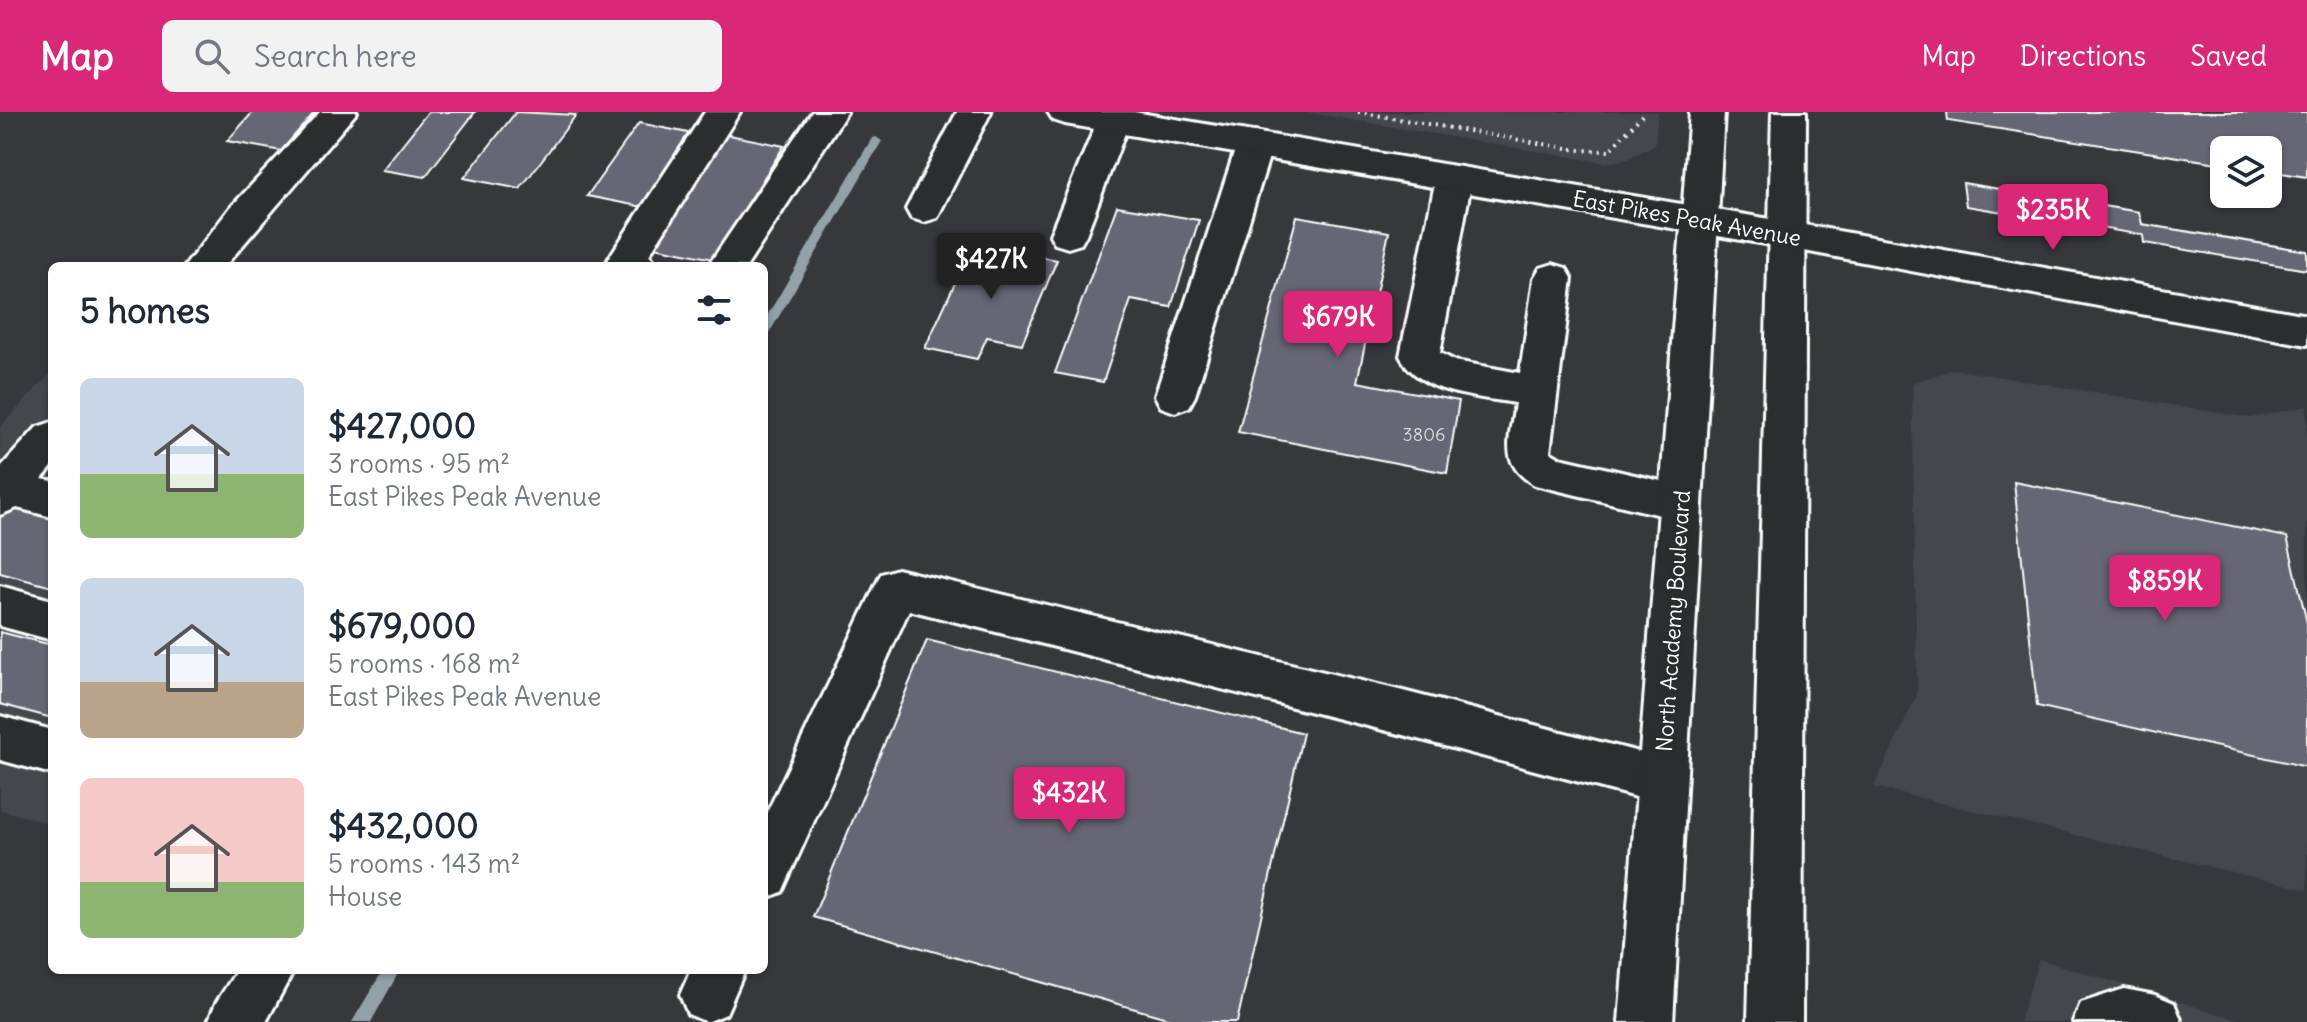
<!DOCTYPE html>
<html lang="en">
<head>
<meta charset="utf-8">
<style>
  :root { --surface:#fff; --page:#f2f2f3; --text:#1f2937; --muted:#747a83; --accent:#db2777 }
  body { margin:0; font-family:Delius,sans-serif; background:var(--page); color:var(--text); height:100vh; display:flex; flex-direction:column; font-size:30px; white-space:nowrap }
  * { box-sizing:border-box; margin:0 }
  p { font-size:26px; color:var(--muted) }
  .icon { flex:none; width:44px; height:44px; fill:none; stroke:currentColor; stroke-width:2; stroke-linecap:round; stroke-linejoin:round }
  .map { position:relative; flex:1; overflow:hidden }
  .details { position:absolute; left:48px; top:150px; width:720px; height:712px; display:flex; flex-direction:column; background:var(--surface); border-radius:12px; box-shadow:0 2px 6px #0004 }
  .details>* { flex:none }
  .buttons { position:absolute; left:2210px; top:24px; display:grid; gap:16px }
  .buttons a { display:grid; place-items:center; width:72px; height:72px; border-radius:12px; background:var(--surface); box-shadow:0 2px 6px #0004; font-size:40px }
  .price { position:absolute; translate:-50% -68px; padding:0 18px; border-radius:8px; background:var(--accent); color:#fff; font-size:26px; line-height:52px; filter:drop-shadow(0 2px 4px #0008) }
  .price::after { content:''; position:absolute; left:50%; top:48px; width:24px; height:18px; margin-left:-12px; background:inherit; clip-path:polygon(0 0,100% 0,50% 100%) }
  .price.active { background:#222; color:#fff }
  ul { padding:0; list-style:none }
  li { display:flex; align-items:center; gap:24px; height:200px; padding:0 32px }
  li span { display:grid; place-items:center; flex:none; width:224px; height:160px; border-radius:12px; color:#555 }
  li>.icon { margin-inline-start:auto }
  span .icon { width:96px; height:96px; fill:#fffc; stroke-width:1 }
  li b { font-size:34px }
  h2 { display:flex; justify-content:space-between; align-items:center; height:96px; padding:0 32px; font-size:34px }
  header { display:flex; align-items:center; gap:48px; box-sizing:border-box; height:112px; padding:0 40px; background:var(--accent); color:#fff }
  header strong { font-size:38px }
  nav { display:flex; gap:44px; margin-inline-start:auto; font-size:28px }
  .search { width:560px; height:72px; background:var(--page); display:flex; align-items:center; gap:20px; box-sizing:border-box; padding:0 28px; border-radius:12px; color:var(--muted); font-size:30px }
  .map>svg:first-child { display:block }
  .built { fill:#44464d }
  .lines { fill:none; stroke-linecap:round; stroke-linejoin:round }
  .stream { fill:#94a1a9; fill-rule:evenodd }
  .building { fill:#666675; stroke:#fff; stroke-width:2 }
  .minor-casing { stroke:#fff; stroke-width:6 }
  .major-casing { stroke:#fff; stroke-width:6 }
  .highway-casing { stroke:#fff; stroke-width:6 }
  .path { stroke:#fff; stroke-width:4; stroke-dasharray:2 5; stroke-linecap:butt }
  .minor { fill:#2a2d2e; fill-rule:evenodd }
  .major { fill:#2a2d2e; fill-rule:evenodd }
  .highway { fill:#2a2d2e; fill-rule:evenodd }
  .labels { text-anchor:middle; stroke-width:7; stroke-linejoin:round; paint-order:stroke }
  .number-label { font-size:18px; fill:#d9d9dc }
  .street-label { font-size:22px; fill:#fff; stroke:#2a2d2e }
</style>
</head>
<body>
<header>
<strong>Map</strong>
<div class="search"><svg class="icon" aria-label="search" viewBox="0 0 24 24"><circle cx="10" cy="10" r="6"/><path d="M15 15l6 6"/></svg>Search here</div>
<nav><a>Map</a><a>Directions</a><a>Saved</a></nav>
</header>
<div class="map">
<svg width="2307" height="910" viewBox="0 0 2307 910">
  <rect width="100%" height="100%" fill="#36383c"/>
  <filter id="ink" filterUnits="userSpaceOnUse"><feTurbulence type="fractalNoise" baseFrequency=".0125" numOctaves="2"/><feDisplacementMap in="SourceGraphic" scale="16" xChannelSelector="R" yChannelSelector="G"/><feConvolveMatrix kernelMatrix="1 2 1 2 8 2 1 2 1" color-interpolation-filters="sRGB"/></filter>
  <g filter="url(#ink)">
    <!-- built -->
    <path class="built" d="M 1304,0 L 1658,0 L 1655,32 L 1628,47 L 1606,51 Z
      M 1953,257 L 2250,306 L 2307,294 L 2307,778 L 1874,675 L 1917,583 L 1912,271 Z
      M 52,260 L 52,712 L 0,698 L 0,315 Z
      M 2039,847 L 2246,910 L 2019,910 Z"/>
    <g class="lines">
      <!-- stream -->
      <path class="stream" d="M 876,25 L 882,29 L 768,223 L 764,225 L 764,209 L 872,26 Z
        M 383,858 L 400,858 L 371,910 L 352,910 Z"/>
    </g>
    <!-- building -->
    <path class="building" d="M 253,0 L 315,0 L 281,39 L 227,29 Z
      M 428,0 L 475,0 L 425,65 L 382,58 Z
      M 516,0 L 576,3 L 520,77 L 464,66 Z
      M 1947,0 L 2307,0 L 2307,65 L 2268,59 L 2268,38 L 2224,38 L 2224,52 L 1948,9 Z
      M 639,11 L 693,22 L 643,95 L 587,84 Z
      M 724,22 L 784,34 L 713,147 L 650,134 Z
      M 1963,71 L 2139,100 L 2142,112 L 2307,139 L 2307,158 L 2144,131 L 2143,123 L 1966,94 Z
      M 1117,94 L 1199,108 L 1171,195 L 1131,188 L 1103,270 L 1055,261 Z
      M 1297,104 L 1389,120 L 1357,270 L 1459,289 L 1447,361 L 1238,320 Z
      M 973,132 L 1057,148 L 1022,232 L 987,225 L 977,247 L 925,236 Z
      M 2014,370 L 2287,425 L 2307,511 L 2307,655 L 2037,594 Z
      M 8,395 L 52,405 L 52,475 L 0,461 L 0,404 Z
      M 0,520 L 52,533 L 52,606 L 0,592 Z
      M 927,528 L 1303,621 L 1237,910 L 1181,910 L 813,805 Z"/>
    <g class="lines">
      <defs>
        <path id="minor" d="M 320,0 L 357,0 L 225,154 L 185,154 L 231,95 Z
          M 705,0 L 740,0 L 649,143 L 659,154 L 608,154 L 606,151 L 612,141 Z
          M 812,0 L 847,0 L 747,154 L 708,154 Z
          M 957,0 L 991,0 L 937,106 L 924,110 L 911,106 L 906,97 Z
          M 1101,0 L 1125,0 L 1130,8 L 1086,123 L 1081,132 L 1068,136 L 1055,132 L 1050,123 Z
          M 1255,20 L 1267,24 L 1273,32 L 1195,284 L 1189,295 L 1175,300 L 1161,295 L 1155,284 L 1237,32 L 1243,24 Z
          M 1454,54 L 1467,57 L 1472,66 L 1440,241 L 1455,249 L 1520,261 L 1534,166 L 1540,156 L 1553,152 L 1566,156 L 1572,166 L 1550,340 L 1560,346 L 1696,377 L 1702,390 L 1696,403 L 1681,408 L 1535,373 C 1498,352 1510,327 1515,291 C 1475,284 1421,283 1400,244 L 1436,66 L 1441,57 Z
          M 52,310 L 52,355 L 42,367 L 52,369 L 52,405 L 17,396 L 0,403 L 0,356 L 37,315 Z
          M 897,457 L 1403,579 L 1662,646 L 1679,653 L 1686,669 L 1679,685 L 1662,692 L 1403,623 L 909,498 L 782,780 L 764,787 L 764,707 L 881,462 Z
          M 0,474 L 52,488 L 52,528 L 0,514 Z
          M 0,604 L 52,618 L 52,662 L 0,648 Z
          M 237,858 L 294,858 L 266,910 L 208,910 L 216,891 Z
          M 691,858 L 745,858 L 726,902 L 707,910 L 688,902 L 680,883 Z
          M 2124,877 L 2155,883 L 2174,891 L 2182,910 L 2073,910 L 2081,891 Z"/>
        <path id="major" d="M 1048,0 L 1134,0 L 1788,110 L 2307,203 L 2307,233 L 1788,136 L 1065,12 L 1053,8 Z"/>
        <path id="highway" d="M 1690,0 L 1724,0 L 1673,910 L 1619,910 Z
          M 1772,0 L 1806,0 L 1802,910 L 1748,910 Z"/>
      </defs>
      <!-- minor casing -->
      <use href="#minor" class="minor-casing"/>
      <!-- major casing -->
      <use href="#major" class="major-casing"/>
      <!-- highway casing -->
      <use href="#highway" class="highway-casing"/>
      <!-- path -->
      <path class="path" d="M 1358,0 L 1578,38 L 1609,39 L 1645,0"/>
      <!-- minor -->
      <use href="#minor" class="minor"/>
      <!-- major -->
      <use href="#major" class="major"/>
      <!-- highway -->
      <use href="#highway" class="highway"/>
    </g>
  </g>
  <g class="labels">
    <!-- number labels -->
    <g class="number-label">
      <text x="1424" y="329">3806</text>
    </g>
    <!-- street labels -->
    <g class="street-label">
      <text transform="translate(1687 106) rotate(10)" y="8">East Pikes Peak Avenue</text>
      <text transform="translate(1673 509) rotate(-86)" y="8">North Academy Boulevard</text>
    </g>
  </g>
</svg>
<div class="buttons">
<a><svg class="icon" aria-label="layers" viewBox="0 0 24 24"><path d="M12 4l9 5-9 5-9-5zM3 14l9 5 9-5"/></svg></a>
</div>
<b class="price" style="left:2053px;top:140px">$235K</b>
<b class="price active" style="left:991px;top:189px">$427K</b>
<b class="price" style="left:1338px;top:247px">$679K</b>
<b class="price" style="left:2165px;top:511px">$859K</b>
<b class="price" style="left:1069px;top:723px">$432K</b>
<section class="details">
<h2>5 homes<svg class="icon" aria-label="filters" viewBox="0 0 24 24"><path d="M4 7h16M4 17h16"/><circle cx="9" cy="7" r="2"/><circle cx="15" cy="17" r="2"/></svg></h2>
<ul>
<li><span style="background:linear-gradient(#c9d6e8 60%,#8fb573 0)"><svg class="icon" aria-label="home" viewBox="0 0 24 24"><path d="M3 11l9-7 9 7M6 9v11h12V9"/></svg></span><div><b>$427,000</b><p>3 rooms · 95 m²</p><p>East Pikes Peak Avenue</p></div></li>
<li><span style="background:linear-gradient(#c9d6e8 65%,#b9a48a 0)"><svg class="icon" aria-label="home" viewBox="0 0 24 24"><path d="M3 11l9-7 9 7M6 9v11h12V9"/></svg></span><div><b>$679,000</b><p>5 rooms · 168 m²</p><p>East Pikes Peak Avenue</p></div></li>
<li><span style="background:linear-gradient(#f6c9c9 65%,#8fb573 0)"><svg class="icon" aria-label="home" viewBox="0 0 24 24"><path d="M3 11l9-7 9 7M6 9v11h12V9"/></svg></span><div><b>$432,000</b><p>5 rooms · 143 m²</p><p>House</p></div></li>
</ul>
</section>
</div>
</body>
</html>
